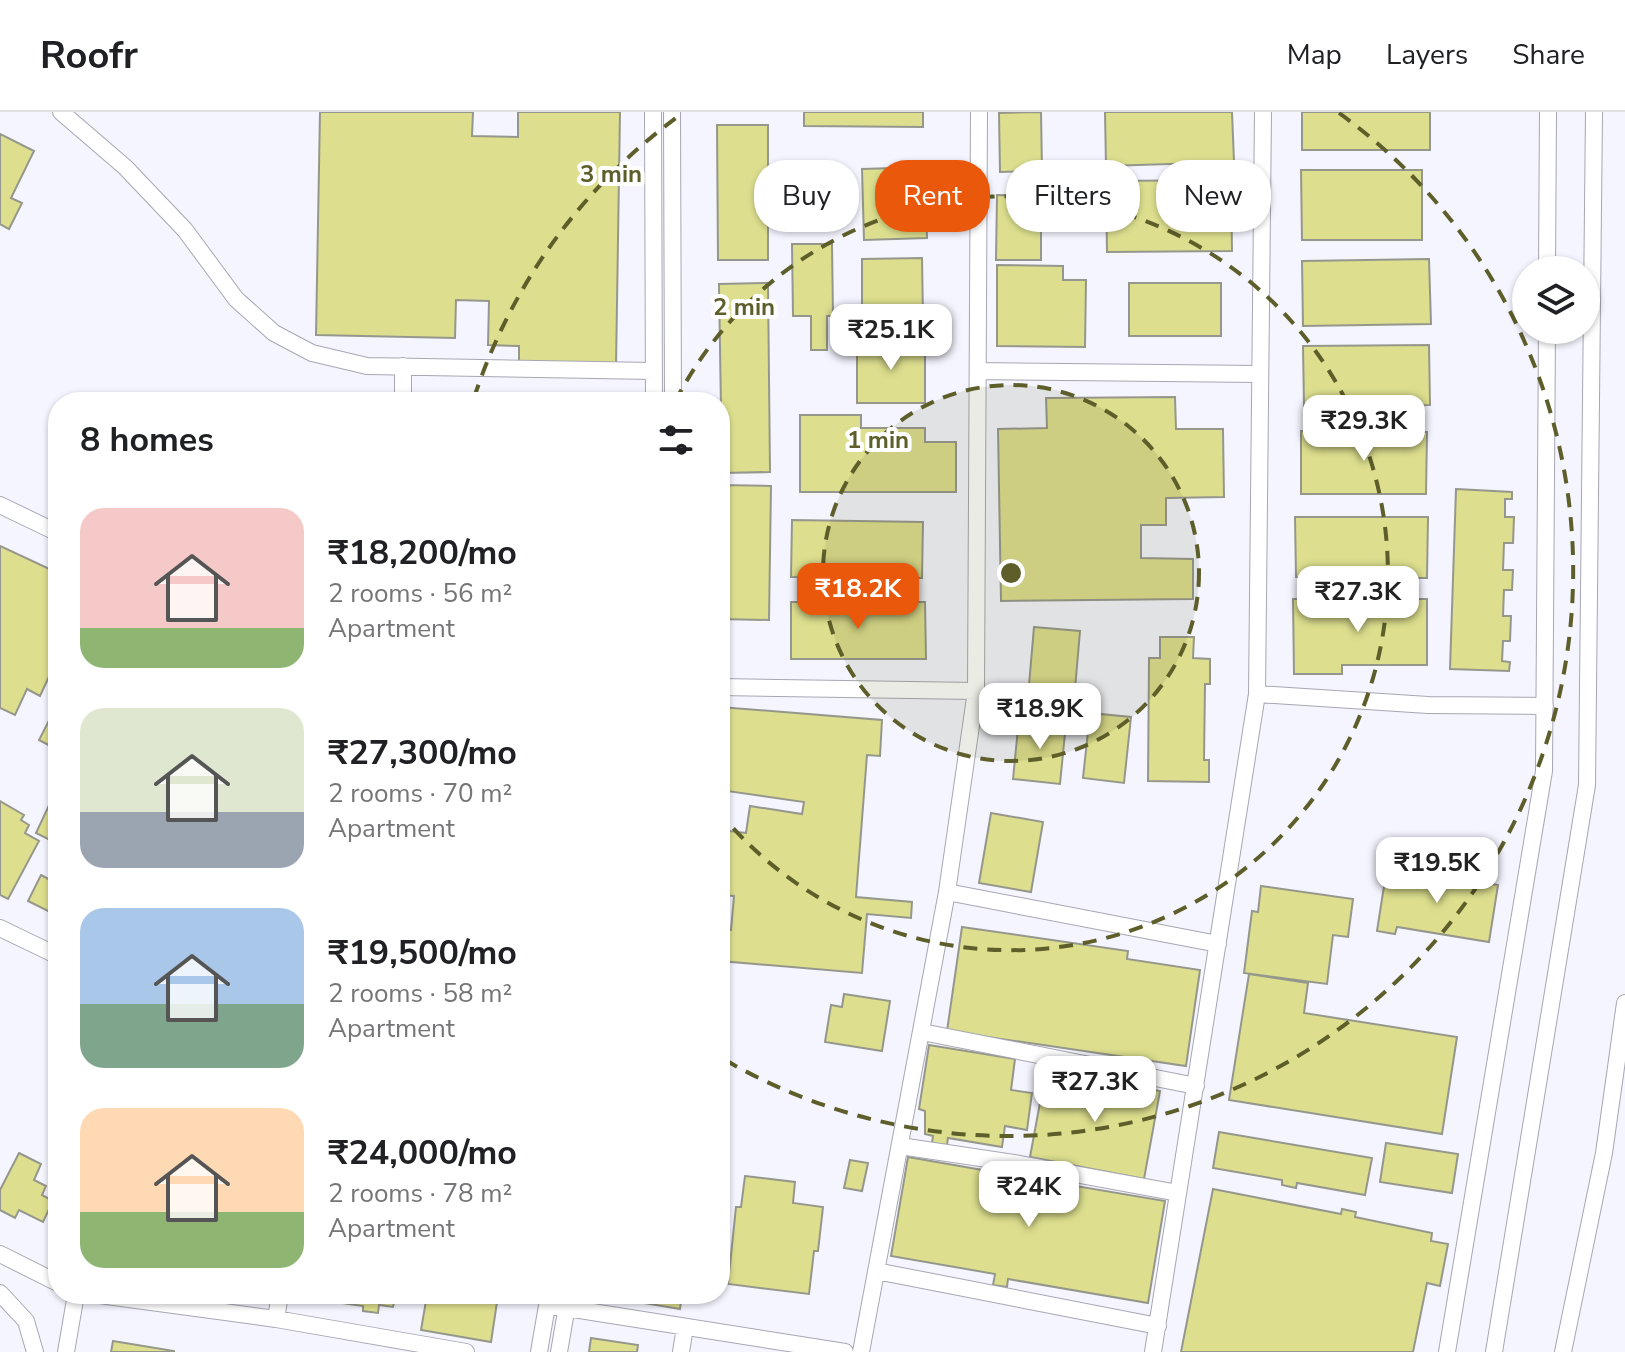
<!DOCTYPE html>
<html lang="en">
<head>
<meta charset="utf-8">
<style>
  :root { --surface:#fff; --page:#f2f2f2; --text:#202124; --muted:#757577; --line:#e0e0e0; --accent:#ea580c }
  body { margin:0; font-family:"Nunito Sans",sans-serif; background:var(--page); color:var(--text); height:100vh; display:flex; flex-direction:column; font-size:30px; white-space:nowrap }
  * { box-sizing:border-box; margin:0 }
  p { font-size:26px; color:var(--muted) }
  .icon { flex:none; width:44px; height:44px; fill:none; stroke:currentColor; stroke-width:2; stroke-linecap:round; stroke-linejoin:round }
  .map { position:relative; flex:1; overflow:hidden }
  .sheet { position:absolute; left:48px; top:280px; width:682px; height:912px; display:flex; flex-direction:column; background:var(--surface); border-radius:32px; box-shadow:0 2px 6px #0004 }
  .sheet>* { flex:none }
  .hud { position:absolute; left:754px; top:48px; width:750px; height:72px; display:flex; gap:16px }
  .controls { position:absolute; left:1512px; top:144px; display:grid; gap:16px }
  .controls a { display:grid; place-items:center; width:88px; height:88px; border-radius:50%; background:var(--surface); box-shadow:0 2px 6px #0004; font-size:40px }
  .price { position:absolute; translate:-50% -68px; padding:0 18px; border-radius:16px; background:#fff; color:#222; font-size:26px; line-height:52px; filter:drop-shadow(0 2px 4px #0008) }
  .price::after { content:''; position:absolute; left:50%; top:48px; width:24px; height:18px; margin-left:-12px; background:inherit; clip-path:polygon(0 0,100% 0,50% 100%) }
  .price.active { background:var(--accent); color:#fff }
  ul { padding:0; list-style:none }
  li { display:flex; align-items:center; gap:24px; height:200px; padding:0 32px }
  li span { display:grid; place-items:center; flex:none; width:224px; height:160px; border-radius:24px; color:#555 }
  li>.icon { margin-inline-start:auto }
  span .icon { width:96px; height:96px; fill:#fffc; stroke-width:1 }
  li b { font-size:34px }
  h2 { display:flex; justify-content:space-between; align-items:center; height:96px; padding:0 32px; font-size:34px }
  .tag { padding:0 28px; border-radius:32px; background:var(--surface); box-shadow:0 2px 6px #0004; font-size:28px; line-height:72px }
  .tag.active { background:var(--accent); color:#fff }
  header { display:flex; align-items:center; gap:48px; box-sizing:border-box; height:112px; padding:0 40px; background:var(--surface); border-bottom:2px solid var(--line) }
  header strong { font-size:38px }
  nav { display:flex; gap:44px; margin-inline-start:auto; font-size:28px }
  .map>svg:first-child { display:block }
  .building { fill:#dddf8e; stroke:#96978c; stroke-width:2 }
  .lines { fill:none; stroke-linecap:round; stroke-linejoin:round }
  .minor-casing { stroke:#a6a7b2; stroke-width:18 }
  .minor { stroke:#fff; stroke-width:16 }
  .ring { fill:none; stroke:#5e5e2b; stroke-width:4; stroke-dasharray:14 10 }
  .centre { fill:#5e5e2b; stroke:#fff; stroke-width:4 }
  .ring-label { font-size:24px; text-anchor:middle; font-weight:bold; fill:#5e5e2b; stroke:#fff; stroke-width:8; stroke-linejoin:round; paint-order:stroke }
</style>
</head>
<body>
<header>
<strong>Roofr</strong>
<nav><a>Map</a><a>Layers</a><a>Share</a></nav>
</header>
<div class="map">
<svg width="1625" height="1240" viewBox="0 0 1625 1240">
  <rect width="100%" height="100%" fill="#f4f5fe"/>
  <!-- building -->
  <path class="building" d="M 320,0 L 473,0 L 472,24 L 518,25 L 518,0 L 620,0 L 616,255 L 519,253 L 519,234 L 488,233 L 489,189 L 456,188 L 455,226 L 316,223 Z
    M 804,0 L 923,0 L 923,15 L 804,14 Z
    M 1041,0 L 1042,59 L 1000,60 L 999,1 Z
    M 1105,0 L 1232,0 L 1234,50 L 1106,54 Z
    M 1302,0 L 1430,0 L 1430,38 L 1302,38 Z
    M 717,13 L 768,13 L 768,148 L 718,148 Z
    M 0,22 L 34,39 L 11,86 L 22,91 L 9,117 L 0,112 Z
    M 925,55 L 927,126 L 864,128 L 862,57 Z
    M 1301,58 L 1422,58 L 1422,128 L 1302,128 Z
    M 1231,68 L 1232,139 L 1107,140 L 1106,69 Z
    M 997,83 L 1041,84 L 1041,148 L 996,148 Z
    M 792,132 L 832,132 L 833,204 L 827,204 L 827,238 L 811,238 L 811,204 L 793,204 Z
    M 922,146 L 923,205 L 862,206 L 862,147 Z
    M 1429,147 L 1431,212 L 1303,214 L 1302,149 Z
    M 997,153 L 1063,154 L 1063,168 L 1086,168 L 1085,235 L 997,234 Z
    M 768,171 L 770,360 L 722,361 L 719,172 Z
    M 1129,171 L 1221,171 L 1221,224 L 1129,224 Z
    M 857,230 L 925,230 L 925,291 L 857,291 Z
    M 1429,233 L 1430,293 L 1304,294 L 1303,234 Z
    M 1175,285 L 1176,317 L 1223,317 L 1224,385 L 1166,386 L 1166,413 L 1141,413 L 1141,446 L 1193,447 L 1193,487 L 1001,489 L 998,317 L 1047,316 L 1046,286 Z
    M 800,303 L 861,303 L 861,316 L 925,316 L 925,330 L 956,330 L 956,380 L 800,380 Z
    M 1301,319 L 1427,320 L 1426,382 L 1301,382 Z
    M 720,373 L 771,374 L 769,508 L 720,507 Z
    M 1456,377 L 1512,380 L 1512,387 L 1505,387 L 1505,405 L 1514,405 L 1513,431 L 1504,431 L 1503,458 L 1513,458 L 1512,478 L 1504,478 L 1503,504 L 1511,504 L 1510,529 L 1503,529 L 1502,549 L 1510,550 L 1509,559 L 1450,557 Z
    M 1295,405 L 1428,405 L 1427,466 L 1296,465 Z
    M 792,408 L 923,410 L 922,466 L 791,465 Z
    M 0,434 L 58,461 L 58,545 L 40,584 L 27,577 L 15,603 L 0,596 Z
    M 1293,487 L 1427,487 L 1427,553 L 1342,553 L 1342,562 L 1294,562 Z
    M 791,490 L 925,490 L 926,547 L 791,547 Z
    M 1034,515 L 1080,519 L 1075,577 L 1029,573 Z
    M 1160,525 L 1194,525 L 1193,546 L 1210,547 L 1210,572 L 1205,572 L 1204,648 L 1209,648 L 1209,670 L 1148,669 L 1149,546 L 1160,546 Z
    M 58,591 L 58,638 L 39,628 Z
    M 720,595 L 882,608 L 880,644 L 867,643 L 856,785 L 912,790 L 911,806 L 867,802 L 862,861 L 720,849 L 720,817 L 731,818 L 734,784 L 720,783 L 720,718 L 746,721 L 750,694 L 802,702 L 804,690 L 720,678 Z
    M 1090,601 L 1131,605 L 1124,671 L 1083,666 Z
    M 1019,606 L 1066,611 L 1060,672 L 1013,667 Z
    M 0,689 L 24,703 L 21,708 L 29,713 L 25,721 L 39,729 L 8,787 L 0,783 Z
    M 50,691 L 58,695 L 58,732 L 36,721 Z
    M 991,701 L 1043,710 L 1031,780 L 979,771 Z
    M 1387,755 L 1498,773 L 1489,830 L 1397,815 L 1395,822 L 1377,819 Z
    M 41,763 L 58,772 L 58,804 L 28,789 Z
    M 1261,774 L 1353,787 L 1348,825 L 1333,823 L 1327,872 L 1244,861 L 1252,799 L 1258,800 Z
    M 962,815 L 1128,839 L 1127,847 L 1200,858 L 1186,954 L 947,919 Z
    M 1249,862 L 1308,871 L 1304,901 L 1457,925 L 1442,1022 L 1229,988 Z
    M 844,882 L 890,889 L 882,939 L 825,930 L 831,893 L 842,895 Z
    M 720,929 L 729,931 L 720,984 Z
    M 929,933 L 1015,947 L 1011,978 L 1032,981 L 1027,1018 L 1005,1014 L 1002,1035 L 948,1026 L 947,1033 L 932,1031 L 933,1024 L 925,1022 L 925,999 L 919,997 Z
    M 1046,958 L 1160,979 L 1144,1067 L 1030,1045 Z
    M 1219,1020 L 1372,1046 L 1365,1083 L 1297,1071 L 1296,1076 L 1282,1073 L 1282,1068 L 1213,1056 Z
    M 1386,1031 L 1458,1042 L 1452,1081 L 1380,1070 Z
    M 19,1041 L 41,1052 L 34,1068 L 46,1074 L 42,1083 L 53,1089 L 43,1110 L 19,1098 L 15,1106 L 0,1098 L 0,1078 Z
    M 908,1045 L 1017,1064 L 1019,1053 L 1042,1057 L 1040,1068 L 1165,1089 L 1148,1191 L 1008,1167 L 1007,1175 L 993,1173 L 995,1162 L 891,1144 Z
    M 850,1048 L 868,1051 L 862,1079 L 844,1076 Z
    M 745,1064 L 795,1070 L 793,1091 L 823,1095 L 818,1139 L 814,1139 L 809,1182 L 728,1172 L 736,1095 L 741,1095 Z
    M 1213,1077 L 1341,1102 L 1342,1097 L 1356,1100 L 1355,1105 L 1432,1121 L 1431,1129 L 1448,1132 L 1440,1174 L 1427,1171 L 1413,1240 L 1181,1240 Z
    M 322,1182 L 396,1182 L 393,1195 L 379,1193 L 378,1201 L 363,1199 L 363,1194 L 321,1188 Z
    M 424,1182 L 493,1182 L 491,1189 L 497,1190 L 491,1230 L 421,1218 L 427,1183 Z
    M 608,1182 L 682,1182 L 680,1197 L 608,1185 Z
    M 591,1226 L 638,1233 L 637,1240 L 589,1240 Z
    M 113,1229 L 174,1239 L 174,1240 L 111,1240 Z"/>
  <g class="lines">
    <defs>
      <path id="minor" d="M 61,0 L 125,55 L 185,118 L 236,187 L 274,221 L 312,241 L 367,254 L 654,259
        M 653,0 L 654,290
        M 672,0 L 673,290
        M 1547,158 L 1548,0
        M 978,259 L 1260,262
        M 403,290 L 403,254
        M 0,393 L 58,421
        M 720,575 L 976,579
        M 1257,582 L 1428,593 L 1545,594
        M 947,780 L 1218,832
        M 0,816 L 58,844
        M 922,920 L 1196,974
        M 900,1034 L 1020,1052 L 1178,1081
        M 0,1142 L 58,1171
        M 876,1159 L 1158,1214
        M 0,1181 L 26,1209 L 35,1240
        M 92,1182 L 276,1207 L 466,1240
        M 548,1193 L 845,1240
        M 276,1207 L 280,1182
        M 66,1240 L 76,1182
        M 539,1240 L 549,1182
        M 559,1240 L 569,1182
        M 681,1240 L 685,1215
        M 861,1240 L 947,780 L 976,579 L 979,0
        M 1153,1240 L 1257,582 L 1263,0
        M 1447,1240 L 1544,659 L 1547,218
        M 1494,1240 L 1587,673 L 1594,0
        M 1563,1240 L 1604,1041 L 1625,891"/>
    </defs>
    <!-- minor casing -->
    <use href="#minor" class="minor-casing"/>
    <!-- minor -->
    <use href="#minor" class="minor"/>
  </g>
  <!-- distance rings -->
  <circle cx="1011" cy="461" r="188" fill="#5e5e2b" fill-opacity=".12"/>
  <g class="ring">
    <circle cx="1011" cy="461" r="188"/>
    <path d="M675 290A377 377 0 1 1 720 701"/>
    <path d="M474 286A565 565 0 0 1 683 1M1339 1A565 565 0 0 1 720 945"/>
  </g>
  <circle cx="1011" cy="461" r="12" class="centre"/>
  <g class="ring-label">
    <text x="611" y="70">3 min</text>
    <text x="744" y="203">2 min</text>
    <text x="878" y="336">1 min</text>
  </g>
</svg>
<div class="controls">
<a><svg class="icon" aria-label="layers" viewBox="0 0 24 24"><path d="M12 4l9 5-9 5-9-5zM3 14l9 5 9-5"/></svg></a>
</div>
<b class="price" style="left:891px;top:260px">₹25.1K</b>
<b class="price" style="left:1364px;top:351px">₹29.3K</b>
<b class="price active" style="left:858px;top:519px">₹18.2K</b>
<b class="price" style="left:1358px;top:522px">₹27.3K</b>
<b class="price" style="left:1040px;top:639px">₹18.9K</b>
<b class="price" style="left:1437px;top:793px">₹19.5K</b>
<b class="price" style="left:1095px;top:1012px">₹27.3K</b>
<b class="price" style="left:1029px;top:1117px">₹24K</b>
<div class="hud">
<a class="tag">Buy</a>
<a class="tag active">Rent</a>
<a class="tag">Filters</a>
<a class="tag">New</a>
</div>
<section class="sheet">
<h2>8 homes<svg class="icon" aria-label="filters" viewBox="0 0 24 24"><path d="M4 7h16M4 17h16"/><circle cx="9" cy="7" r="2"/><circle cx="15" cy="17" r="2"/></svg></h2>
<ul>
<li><span style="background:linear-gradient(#f6c9c9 75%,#8fb573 0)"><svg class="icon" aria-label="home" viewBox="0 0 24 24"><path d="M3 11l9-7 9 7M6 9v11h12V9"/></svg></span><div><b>₹18,200/mo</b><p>2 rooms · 56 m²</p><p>Apartment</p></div></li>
<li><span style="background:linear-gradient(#dfe7d0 65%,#9aa5b1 0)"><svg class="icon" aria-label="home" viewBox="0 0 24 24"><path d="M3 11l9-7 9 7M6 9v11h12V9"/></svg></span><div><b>₹27,300/mo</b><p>2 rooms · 70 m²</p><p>Apartment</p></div></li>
<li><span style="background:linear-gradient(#a9c7e8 60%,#7fa58c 0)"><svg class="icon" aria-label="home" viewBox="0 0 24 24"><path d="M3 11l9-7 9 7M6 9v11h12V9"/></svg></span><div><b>₹19,500/mo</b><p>2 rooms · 58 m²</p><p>Apartment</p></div></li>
<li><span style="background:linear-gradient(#ffd9b3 65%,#8fb573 0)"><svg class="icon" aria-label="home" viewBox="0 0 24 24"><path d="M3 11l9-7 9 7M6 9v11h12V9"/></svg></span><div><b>₹24,000/mo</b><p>2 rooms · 78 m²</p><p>Apartment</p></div></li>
</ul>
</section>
</div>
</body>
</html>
